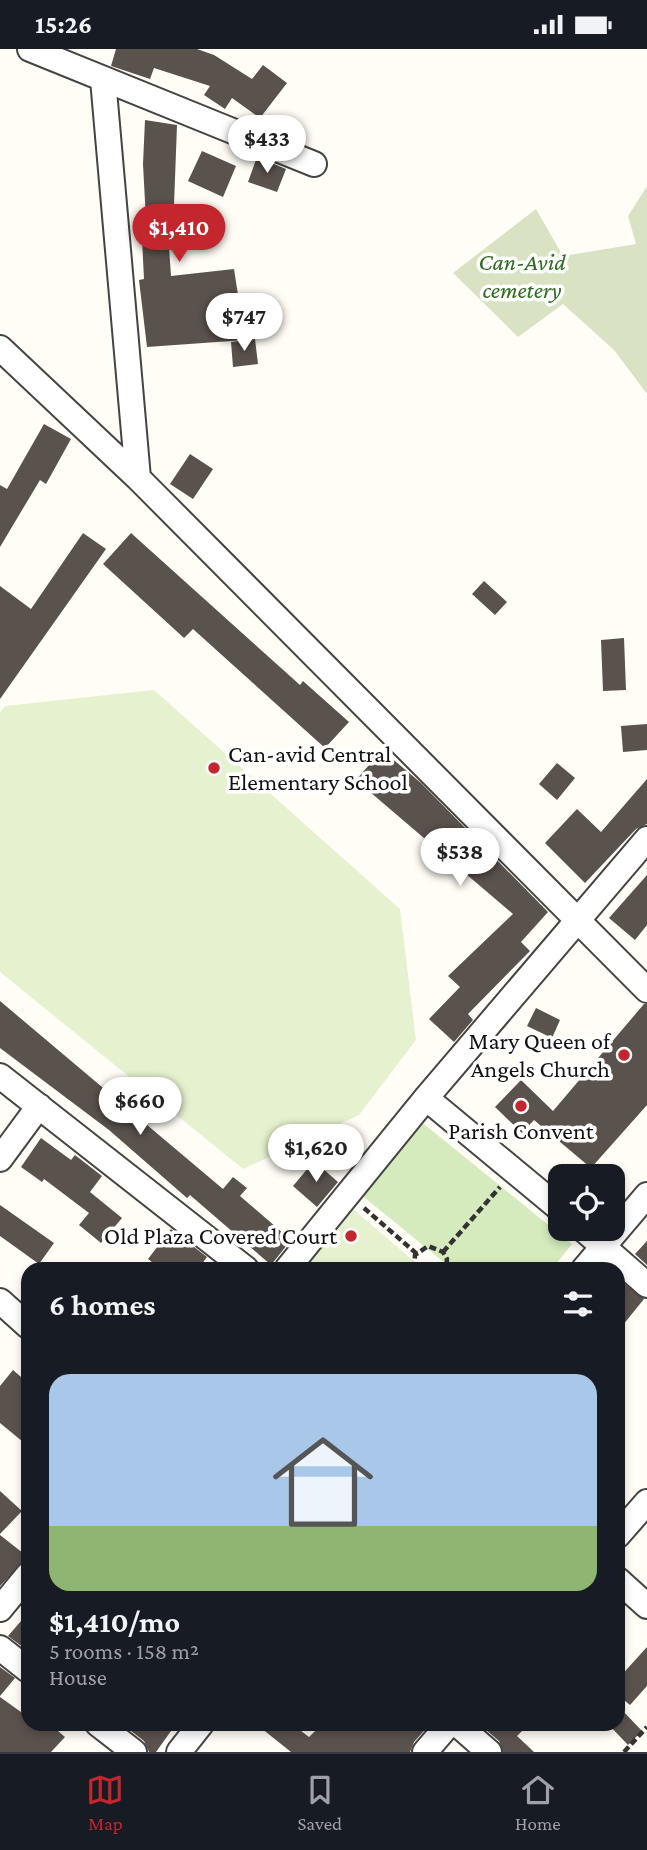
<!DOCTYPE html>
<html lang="en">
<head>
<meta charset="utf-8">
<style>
  :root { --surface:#171b24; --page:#20242c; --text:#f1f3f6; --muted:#9ea1a6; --line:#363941; --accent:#c4262e }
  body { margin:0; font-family:"Crimson Pro",serif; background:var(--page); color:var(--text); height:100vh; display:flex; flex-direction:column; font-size:26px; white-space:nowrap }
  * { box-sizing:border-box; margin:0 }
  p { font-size:23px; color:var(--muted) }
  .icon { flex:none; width:38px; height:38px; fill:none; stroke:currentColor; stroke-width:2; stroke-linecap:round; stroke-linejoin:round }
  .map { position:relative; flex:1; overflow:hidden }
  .drawer { position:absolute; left:21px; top:1213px; width:604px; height:469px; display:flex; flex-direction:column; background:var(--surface); border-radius:21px; box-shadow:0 4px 10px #0003 }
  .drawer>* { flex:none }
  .buttons { position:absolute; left:548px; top:1115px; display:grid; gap:14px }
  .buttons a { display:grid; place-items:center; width:77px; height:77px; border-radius:14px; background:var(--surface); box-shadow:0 4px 10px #0003; font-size:35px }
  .price { position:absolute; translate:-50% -60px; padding:0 16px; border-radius:24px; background:#fff; color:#222; font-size:23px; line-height:46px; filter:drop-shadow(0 2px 4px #0008) }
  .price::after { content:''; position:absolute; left:50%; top:42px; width:21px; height:16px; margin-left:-10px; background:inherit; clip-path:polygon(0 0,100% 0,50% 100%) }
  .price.current { background:var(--accent); color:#fff }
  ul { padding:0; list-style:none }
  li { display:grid; align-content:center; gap:14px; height:371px; padding:0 28px }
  li span { display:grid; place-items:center; height:217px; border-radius:21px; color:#555 }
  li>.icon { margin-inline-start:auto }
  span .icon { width:126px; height:126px; fill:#fffc; stroke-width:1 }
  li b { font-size:30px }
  h2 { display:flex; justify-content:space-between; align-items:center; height:84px; padding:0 28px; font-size:30px }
  .status { display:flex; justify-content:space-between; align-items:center; height:49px; padding:0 35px; background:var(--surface); direction:ltr }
  .status svg { height:19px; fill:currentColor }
  .menu { display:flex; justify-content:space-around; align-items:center; height:98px; border-top:2px solid var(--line); background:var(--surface); font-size:19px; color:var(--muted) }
  .menu a { display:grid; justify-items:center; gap:4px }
  .menu .current { color:var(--accent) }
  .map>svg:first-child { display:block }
  .green { fill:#d5ebbd }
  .cemetery { fill:#d9e3c4 }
  .pitch { fill:#e6f2cf }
  .building { fill:#5a524d }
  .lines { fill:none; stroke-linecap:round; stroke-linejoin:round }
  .minor-casing { stroke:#444; stroke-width:28 }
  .path { stroke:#333; stroke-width:4.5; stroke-dasharray:7 3.5; stroke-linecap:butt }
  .minor { stroke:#fff; stroke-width:24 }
  .poi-dot { fill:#c4262e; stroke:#fff; stroke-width:2.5 }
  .labels { text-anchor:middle; stroke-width:7; stroke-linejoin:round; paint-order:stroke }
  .park-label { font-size:24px; font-style:italic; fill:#2f6b1f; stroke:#fff }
  .poi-label { font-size:24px; fill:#111; stroke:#fff; text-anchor:end }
</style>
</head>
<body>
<div class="status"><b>15:26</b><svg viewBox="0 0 49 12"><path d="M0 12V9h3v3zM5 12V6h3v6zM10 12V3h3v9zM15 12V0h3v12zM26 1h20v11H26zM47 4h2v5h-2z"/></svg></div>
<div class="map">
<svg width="647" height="1703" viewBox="0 0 647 1703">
  <rect width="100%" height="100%" fill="#fffdf5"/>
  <!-- green -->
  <path class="green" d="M 414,1067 L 572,1195 L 552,1220 L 452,1220 L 354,1140 Z"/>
  <!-- cemetery -->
  <path class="cemetery" d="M 647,137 L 647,345 L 614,301 L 563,255 L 518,288 L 453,224 L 536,160 L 563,207 L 636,195 L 628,167 Z"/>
  <!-- pitch -->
  <path class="pitch" d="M 154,641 L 400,860 L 416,991 L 359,1066 L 243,1120 L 0,923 L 0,663 L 5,657 Z
    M 346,1154 L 423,1220 L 288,1220 Z"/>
  <!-- building -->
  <path class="building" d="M 116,0 L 197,0 L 214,6 L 252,30 L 263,16 L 287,34 L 260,69 L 232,49 L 225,60 L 204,46 L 210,37 L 154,19 L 150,30 L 111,17 Z
    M 145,71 L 177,76 L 173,183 L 168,183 L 171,227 L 234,220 L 245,291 L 147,298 L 139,231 L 144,230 L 142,190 L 147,190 L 143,115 Z
    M 202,102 L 236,117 L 223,148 L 188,132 Z
    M 257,108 L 286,120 L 277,143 L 248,133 Z
    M 255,290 L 258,315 L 233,318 L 231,293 Z
    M 44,375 L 71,390 L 46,435 L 40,431 L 0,498 L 0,436 L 7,440 Z
    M 190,405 L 213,420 L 193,450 L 170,435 Z
    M 83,484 L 106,500 L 0,650 L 0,537 L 31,560 Z
    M 131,484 L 300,636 L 303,632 L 349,673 L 325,699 L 193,580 L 184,589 L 103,515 Z
    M 484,532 L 507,553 L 495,566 L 472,545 Z
    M 624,589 L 626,641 L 603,642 L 601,591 Z
    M 647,675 L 647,701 L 623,703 L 621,677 Z
    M 382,701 L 421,734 L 548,863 L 521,893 L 530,902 L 468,965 L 473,971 L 454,993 L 429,970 L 460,938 L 448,927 L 513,865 L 356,731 Z
    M 557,714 L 575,729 L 557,751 L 539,735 Z
    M 647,730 L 647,775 L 636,780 L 585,834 L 545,794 L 577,760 L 601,783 Z
    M 647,826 L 647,876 L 635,891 L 609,869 Z
    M 0,952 L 223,1140 L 233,1128 L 247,1139 L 240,1147 L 291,1191 L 271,1216 L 190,1146 L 187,1149 L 109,1081 L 0,999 Z
    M 644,955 L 647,955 L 647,1056 L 591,1119 L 534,1071 L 522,1084 L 495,1058 L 521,1031 L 553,1062 Z
    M 536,959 L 560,971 L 552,989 L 527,977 Z
    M 41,1089 L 71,1111 L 75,1106 L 102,1127 L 90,1143 L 122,1169 L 101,1194 L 79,1176 L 89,1164 L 44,1130 L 42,1133 L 21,1118 Z
    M 314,1112 L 338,1133 L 317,1158 L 293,1137 Z
    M 0,1156 L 54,1194 L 39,1215 L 0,1187 Z
    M 171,1180 L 207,1208 L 198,1220 L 161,1220 L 148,1210 Z
    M 647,1192 L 647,1216 L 635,1205 Z
    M 618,1230 L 644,1250 L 618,1282 Z
    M 13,1321 L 28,1334 L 28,1397 L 0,1374 L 0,1337 Z
    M 0,1442 L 22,1462 L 0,1485 Z
    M 0,1486 L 28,1508 L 0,1537 Z
    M 28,1564 L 28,1602 L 8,1587 Z
    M 647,1598 L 647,1637 L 630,1656 L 618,1646 L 618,1630 Z
    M 0,1618 L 15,1629 L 0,1647 Z
    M 0,1648 L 28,1668 L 28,1675 L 50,1675 L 65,1688 L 51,1703 L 0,1703 Z
    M 623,1662 L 642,1682 L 628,1696 L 609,1676 L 618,1675 L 618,1667 Z
    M 122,1675 L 176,1675 L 156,1703 L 149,1703 L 144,1692 Z
    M 256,1675 L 292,1675 L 309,1688 L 322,1675 L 430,1675 L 414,1693 L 410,1703 L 291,1703 Z
    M 490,1675 L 529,1675 L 517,1687 L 534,1703 L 503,1703 L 499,1692 L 485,1680 Z"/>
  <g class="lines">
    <defs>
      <path id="minor" d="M 30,0 L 314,115
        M 103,30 L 138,429
        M 0,299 L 138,429 L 647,941
        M 0,1027 L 246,1220
        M 426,1049 L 560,1160
        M 0,1110 L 39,1057
        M 583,1180 L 647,1236
        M 287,1220 L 426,1049 L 647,790
        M 584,1220 L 647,1146
        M 0,1252 L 28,1277
        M 618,1486 L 647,1453
        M 618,1531 L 647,1557
        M 0,1560 L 28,1526
        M 0,1599 L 28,1621
        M 98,1675 L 134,1703
        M 457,1675 L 489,1703
        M 179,1703 L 201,1675
        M 425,1703 L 449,1675"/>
    </defs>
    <!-- minor casing -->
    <use href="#minor" class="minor-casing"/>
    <!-- path -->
    <path class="path" d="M 364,1159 L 417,1205
      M 443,1203 L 500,1138
      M 414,1220 L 415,1206 L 428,1197 L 443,1203 L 447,1210 L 446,1220
      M 624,1703 L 647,1678"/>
    <!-- minor -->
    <use href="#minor" class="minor"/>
  </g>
  <!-- markers -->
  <g class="poi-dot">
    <circle cx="214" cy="719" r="7"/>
    <circle cx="624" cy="1006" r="7"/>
    <circle cx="521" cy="1057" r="7"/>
    <circle cx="351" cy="1187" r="7"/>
  </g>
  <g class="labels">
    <!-- park labels -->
    <g class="park-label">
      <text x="522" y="221">Can-Avid<tspan x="522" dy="28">cemetery</tspan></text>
    </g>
    <!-- poi labels -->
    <g class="poi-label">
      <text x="228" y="713" text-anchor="start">Can-avid Central<tspan x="228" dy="28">Elementary School</tspan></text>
      <text x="610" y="1000">Mary Queen of<tspan x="610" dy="28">Angels Church</tspan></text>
      <text x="521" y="1090" text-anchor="middle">Parish Convent</text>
      <text x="337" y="1195">Old Plaza Covered Court</text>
    </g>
  </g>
</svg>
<div class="buttons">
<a><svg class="icon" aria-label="locate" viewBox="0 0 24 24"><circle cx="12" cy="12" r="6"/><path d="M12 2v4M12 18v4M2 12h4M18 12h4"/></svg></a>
</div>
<b class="price" style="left:267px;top:126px">$433</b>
<b class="price current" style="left:179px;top:215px">$1,410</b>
<b class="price" style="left:244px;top:304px">$747</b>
<b class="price" style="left:460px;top:839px">$538</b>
<b class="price" style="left:140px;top:1088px">$660</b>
<b class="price" style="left:316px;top:1135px">$1,620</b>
<section class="drawer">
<h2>6 homes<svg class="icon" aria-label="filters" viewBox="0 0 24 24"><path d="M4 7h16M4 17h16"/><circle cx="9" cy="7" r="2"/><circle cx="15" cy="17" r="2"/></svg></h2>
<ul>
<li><span style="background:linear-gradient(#a9c7e8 70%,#8fb573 0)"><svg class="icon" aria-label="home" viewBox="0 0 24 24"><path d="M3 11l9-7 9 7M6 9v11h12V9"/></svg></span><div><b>$1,410/mo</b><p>5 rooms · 158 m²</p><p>House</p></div></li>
</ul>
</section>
</div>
<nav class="menu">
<a class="current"><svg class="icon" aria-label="map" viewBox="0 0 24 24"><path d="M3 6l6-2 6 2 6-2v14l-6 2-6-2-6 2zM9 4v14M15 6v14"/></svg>Map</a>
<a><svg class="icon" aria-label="saved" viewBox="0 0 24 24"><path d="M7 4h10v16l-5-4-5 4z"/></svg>Saved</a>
<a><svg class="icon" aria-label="home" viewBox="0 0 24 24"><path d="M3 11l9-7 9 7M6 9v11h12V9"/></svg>Home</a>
</nav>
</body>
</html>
